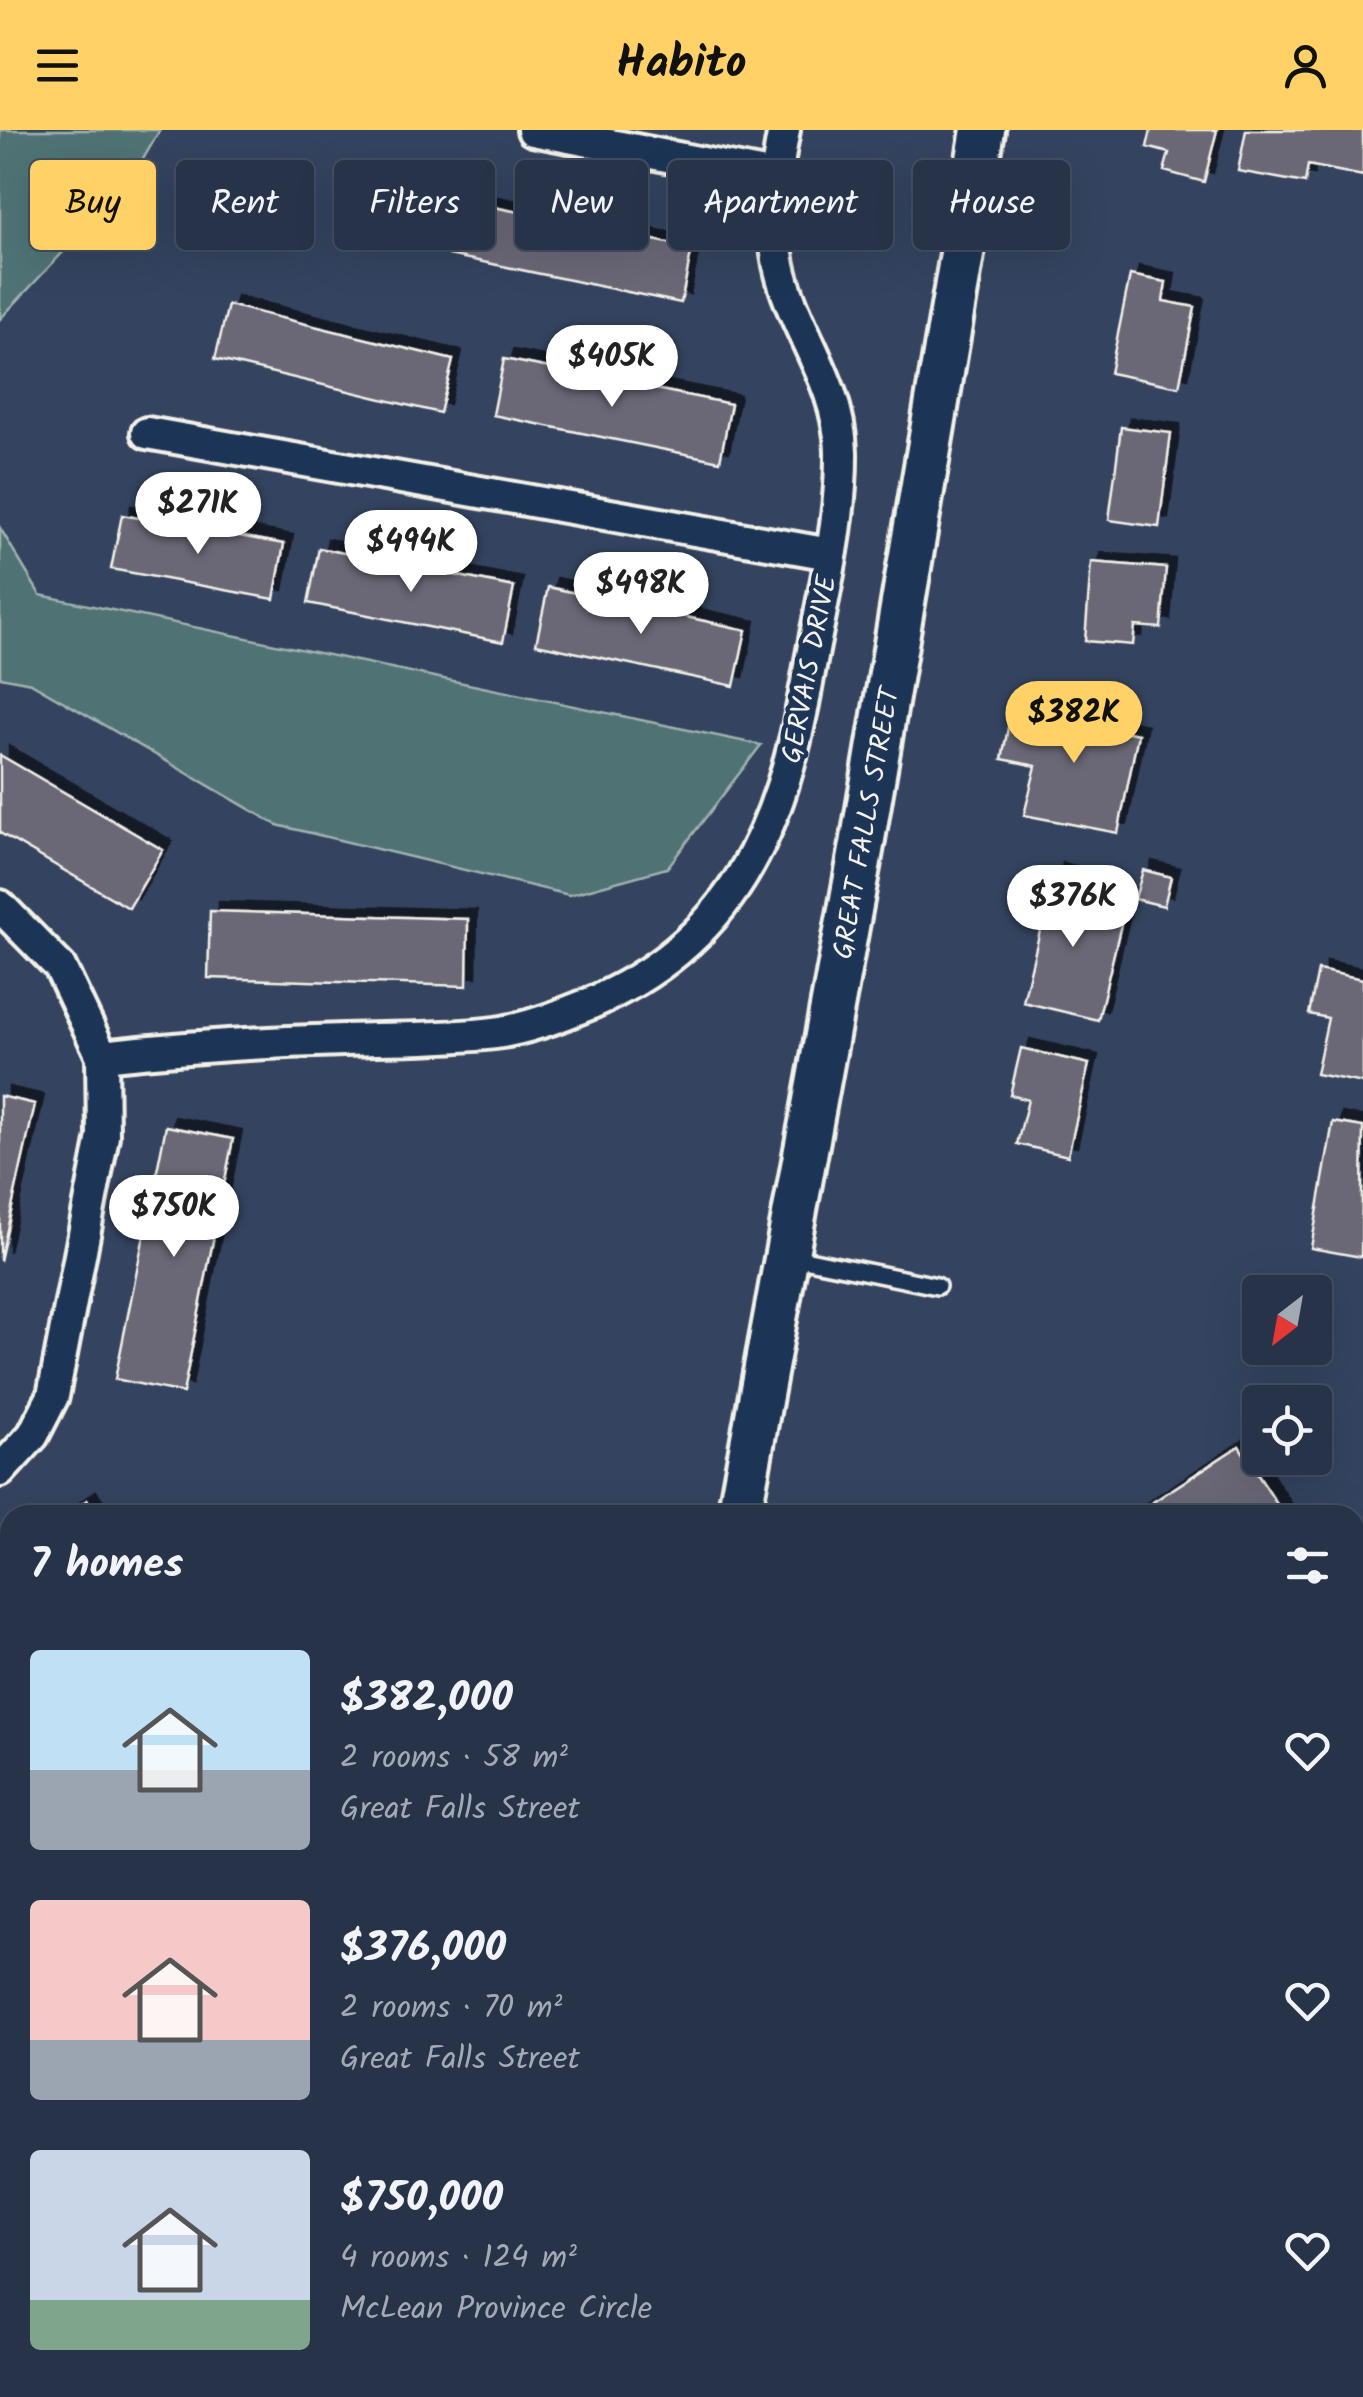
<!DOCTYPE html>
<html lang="en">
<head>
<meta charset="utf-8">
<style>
  :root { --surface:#273348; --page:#2f3b4f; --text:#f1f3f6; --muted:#a4aab4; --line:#434e60; --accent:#ffd166 }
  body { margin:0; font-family:Kalam,sans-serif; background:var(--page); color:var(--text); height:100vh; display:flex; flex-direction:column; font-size:38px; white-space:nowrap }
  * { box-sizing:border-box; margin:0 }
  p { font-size:32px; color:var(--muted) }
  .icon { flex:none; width:55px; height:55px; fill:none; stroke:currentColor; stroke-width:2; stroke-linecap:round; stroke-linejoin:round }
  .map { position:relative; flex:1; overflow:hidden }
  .drawer { position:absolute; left:0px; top:1375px; width:1365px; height:892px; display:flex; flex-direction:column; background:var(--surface); border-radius:30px 30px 0 0; box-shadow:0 10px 40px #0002,0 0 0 2px var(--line) }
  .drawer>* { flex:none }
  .hud { position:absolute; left:30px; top:30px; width:1305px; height:90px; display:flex; gap:20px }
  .needle { width:65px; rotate:211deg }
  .fabs { position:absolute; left:1242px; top:1145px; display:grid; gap:20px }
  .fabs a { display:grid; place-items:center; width:90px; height:90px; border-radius:10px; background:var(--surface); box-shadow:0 10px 40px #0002,0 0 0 2px var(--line); font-size:50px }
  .price { position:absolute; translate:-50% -85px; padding:0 22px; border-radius:35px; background:#fff; color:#222; font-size:32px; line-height:65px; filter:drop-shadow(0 2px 5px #0008) }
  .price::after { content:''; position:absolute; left:50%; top:60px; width:30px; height:22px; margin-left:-15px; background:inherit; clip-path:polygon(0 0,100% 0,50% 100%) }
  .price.selected { background:var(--accent); color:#111 }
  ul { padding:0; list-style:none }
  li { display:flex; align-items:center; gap:30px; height:250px; padding:0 30px }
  li span { display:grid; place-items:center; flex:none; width:280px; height:200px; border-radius:10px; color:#555 }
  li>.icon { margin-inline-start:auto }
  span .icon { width:120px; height:120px; fill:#fffc; stroke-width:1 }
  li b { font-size:42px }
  h2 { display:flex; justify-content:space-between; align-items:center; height:120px; padding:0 30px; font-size:42px }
  .pill { padding:0 35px; border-radius:10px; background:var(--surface); box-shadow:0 10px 40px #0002,0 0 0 2px var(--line); font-size:35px; line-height:90px }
  .pill.selected { background:var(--accent); color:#111 }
  header { display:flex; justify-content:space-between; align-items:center; height:130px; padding:0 30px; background:var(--accent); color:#111; font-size:45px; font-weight:600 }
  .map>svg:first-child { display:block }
  .green { fill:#507374; stroke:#a2b2ae; stroke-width:2.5 }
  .building { fill:#6b6876; stroke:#f4f1e8; stroke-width:2.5; filter:url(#shadow) }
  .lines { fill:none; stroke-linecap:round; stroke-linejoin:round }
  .lane-casing { stroke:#f4f1e8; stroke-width:22 }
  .street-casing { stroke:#f4f1e8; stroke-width:38 }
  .secondary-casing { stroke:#f4f1e8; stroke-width:50 }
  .path { stroke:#f4f1e8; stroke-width:6; stroke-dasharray:8 8; stroke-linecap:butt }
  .lane { stroke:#1d3557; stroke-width:15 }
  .street { stroke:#1d3557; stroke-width:30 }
  .secondary { stroke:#1d3557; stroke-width:42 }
  .labels { text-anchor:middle; stroke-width:9; stroke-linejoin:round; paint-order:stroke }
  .street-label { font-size:28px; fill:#f4f1e8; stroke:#1d3557 }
</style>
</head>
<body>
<header><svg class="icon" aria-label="menu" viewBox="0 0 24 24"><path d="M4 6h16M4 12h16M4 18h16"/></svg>Habito<svg class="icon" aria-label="person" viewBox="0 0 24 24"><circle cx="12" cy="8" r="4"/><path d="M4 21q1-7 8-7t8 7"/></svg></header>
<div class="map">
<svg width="1363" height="2267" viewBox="0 0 1363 2267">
  <defs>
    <filter id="shadow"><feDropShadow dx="9" dy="-9" stdDeviation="0" flood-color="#0009"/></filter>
  </defs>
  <rect width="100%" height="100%" fill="#344460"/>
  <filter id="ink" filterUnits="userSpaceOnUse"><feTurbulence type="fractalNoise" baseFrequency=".01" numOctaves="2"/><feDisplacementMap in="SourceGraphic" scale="20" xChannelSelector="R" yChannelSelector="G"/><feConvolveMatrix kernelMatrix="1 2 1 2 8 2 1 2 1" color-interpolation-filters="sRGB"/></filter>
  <g filter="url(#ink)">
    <!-- green -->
    <path class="green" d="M 0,0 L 160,0 L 131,50 L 0,189 Z
      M 0,398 L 40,465 L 761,615 L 667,738 L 569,765 L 277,695 L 31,553 L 0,547 Z"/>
    <!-- building -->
    <path class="building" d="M 1151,0 L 1217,0 L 1204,52 L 1164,41 L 1169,23 L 1147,17 Z
      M 1246,0 L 1363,0 L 1363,46 L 1308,35 L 1305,53 L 1238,41 Z
      M 460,70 L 692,118 L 681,173 L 449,125 Z
      M 1130,145 L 1166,152 L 1163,171 L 1195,177 L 1179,257 L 1110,243 Z
      M 228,175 L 453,230 L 440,283 L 215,229 Z
      M 504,229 L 731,274 L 720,331 L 493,285 Z
      M 1121,297 L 1171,303 L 1159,397 L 1109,390 Z
      M 122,385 L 284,414 L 274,469 L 111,439 Z
      M 319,418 L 514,457 L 503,512 L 308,473 Z
      M 1091,432 L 1166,438 L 1161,498 L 1135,496 L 1133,515 L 1085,511 Z
      M 548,457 L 746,500 L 734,556 L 536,514 Z
      M 1051,566 L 1095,575 L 1091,594 L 1138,604 L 1118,703 L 1024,685 L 1036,636 L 1002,629 L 1010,587 L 1045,594 Z
      M 0,625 L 163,720 L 129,778 L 0,703 Z
      M 1143,740 L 1171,747 L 1164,776 L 1135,769 Z
      M 1054,742 L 1097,753 L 1091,778 L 1123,786 L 1098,890 L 1023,872 Z
      M 210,781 L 468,789 L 467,856 L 208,848 Z
      M 1318,840 L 1363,849 L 1363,953 L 1316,944 L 1328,888 L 1309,884 Z
      M 1021,918 L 1089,934 L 1068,1026 L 1017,1014 L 1028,970 L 1010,965 Z
      M 0,966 L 35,974 L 0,1131 Z
      M 1333,992 L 1363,997 L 1361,1127 L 1311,1118 Z
      M 166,996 L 233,1009 L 183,1263 L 115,1249 Z
      M 1239,1316 L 1284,1385 L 1133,1385 Z
      M 87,1370 L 98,1385 L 66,1385 Z
      M 10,1425 L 10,1508 L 0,1515 L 0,1432 Z
      M 20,2258 L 102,2258 L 100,2267 L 19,2267 Z"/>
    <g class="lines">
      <defs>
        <path id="lane" d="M 789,1126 L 937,1156
          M 834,2258 L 866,2267"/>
        <path id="street" d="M 533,0 L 775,47
          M 147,303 L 830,424
          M 0,776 L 60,837 L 102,926 L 103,1006 L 53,1266 L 33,1305 L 0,1341
          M 102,926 C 183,917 263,912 344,910 C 394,908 446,909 495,903 C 527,899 559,886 589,874 C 733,813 781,699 807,553 C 820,477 842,398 841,321 C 839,251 793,200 779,135 C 770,90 775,45 784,0"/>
        <path id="secondary" d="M 739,1385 L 862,715 L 983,0
          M 0,1797 L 10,1796
          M 1289,2258 L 1295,2267
          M 558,2267 L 560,2258"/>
      </defs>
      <!-- lane casing -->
      <use href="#lane" class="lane-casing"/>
      <!-- street casing -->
      <use href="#street" class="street-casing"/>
      <!-- secondary casing -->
      <use href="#secondary" class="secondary-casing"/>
      <!-- path -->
      <path class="path" d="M 1355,2211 L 1363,2206"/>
      <!-- lane -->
      <use href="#lane" class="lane"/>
      <!-- street -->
      <use href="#street" class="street"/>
      <!-- secondary -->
      <use href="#secondary" class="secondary"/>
    </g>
  </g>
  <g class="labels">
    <!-- street labels -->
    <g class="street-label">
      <text transform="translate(808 539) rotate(-79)" y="10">GERVAIS DRIVE</text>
      <text transform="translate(865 693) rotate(-80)" y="10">GREAT FALLS STREET</text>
    </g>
  </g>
</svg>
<div class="fabs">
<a><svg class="needle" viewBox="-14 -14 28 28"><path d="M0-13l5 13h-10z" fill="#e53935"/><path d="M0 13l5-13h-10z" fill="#a4aab4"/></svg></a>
<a><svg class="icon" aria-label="locate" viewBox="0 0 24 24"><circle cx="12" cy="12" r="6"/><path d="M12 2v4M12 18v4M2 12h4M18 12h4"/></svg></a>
</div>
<b class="price" style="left:612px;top:280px">$405K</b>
<b class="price" style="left:198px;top:427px">$271K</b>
<b class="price" style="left:411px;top:465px">$494K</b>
<b class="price" style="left:641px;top:507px">$498K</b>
<b class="price selected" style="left:1074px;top:636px">$382K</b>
<b class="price" style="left:1073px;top:820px">$376K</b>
<b class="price" style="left:174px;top:1130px">$750K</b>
<div class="hud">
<a class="pill selected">Buy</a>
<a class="pill">Rent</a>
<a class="pill">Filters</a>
<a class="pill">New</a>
<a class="pill">Apartment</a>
<a class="pill">House</a>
</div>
<section class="drawer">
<h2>7 homes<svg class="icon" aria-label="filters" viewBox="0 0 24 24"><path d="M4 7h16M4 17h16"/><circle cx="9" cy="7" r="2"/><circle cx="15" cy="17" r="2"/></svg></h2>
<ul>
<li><span style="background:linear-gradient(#bfe0f5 60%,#9aa5b1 0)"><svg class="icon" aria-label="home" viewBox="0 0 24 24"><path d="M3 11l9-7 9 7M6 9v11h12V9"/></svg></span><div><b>$382,000</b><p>2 rooms · 58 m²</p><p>Great Falls Street</p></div><svg class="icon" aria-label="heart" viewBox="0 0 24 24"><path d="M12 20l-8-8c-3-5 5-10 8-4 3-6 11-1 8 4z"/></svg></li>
<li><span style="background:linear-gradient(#f6c9c9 70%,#9aa5b1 0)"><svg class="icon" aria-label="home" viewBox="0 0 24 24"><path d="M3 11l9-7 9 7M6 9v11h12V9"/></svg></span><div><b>$376,000</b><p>2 rooms · 70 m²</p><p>Great Falls Street</p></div><svg class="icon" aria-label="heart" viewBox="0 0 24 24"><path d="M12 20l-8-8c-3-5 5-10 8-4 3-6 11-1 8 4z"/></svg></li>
<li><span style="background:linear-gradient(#c9d6e8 75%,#7fa58c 0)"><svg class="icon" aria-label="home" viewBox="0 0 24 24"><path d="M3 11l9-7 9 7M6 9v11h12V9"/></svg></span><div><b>$750,000</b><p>4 rooms · 124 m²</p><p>McLean Province Circle</p></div><svg class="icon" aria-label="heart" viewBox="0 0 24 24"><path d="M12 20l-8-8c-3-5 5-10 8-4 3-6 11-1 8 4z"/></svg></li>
</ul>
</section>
</div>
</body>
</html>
